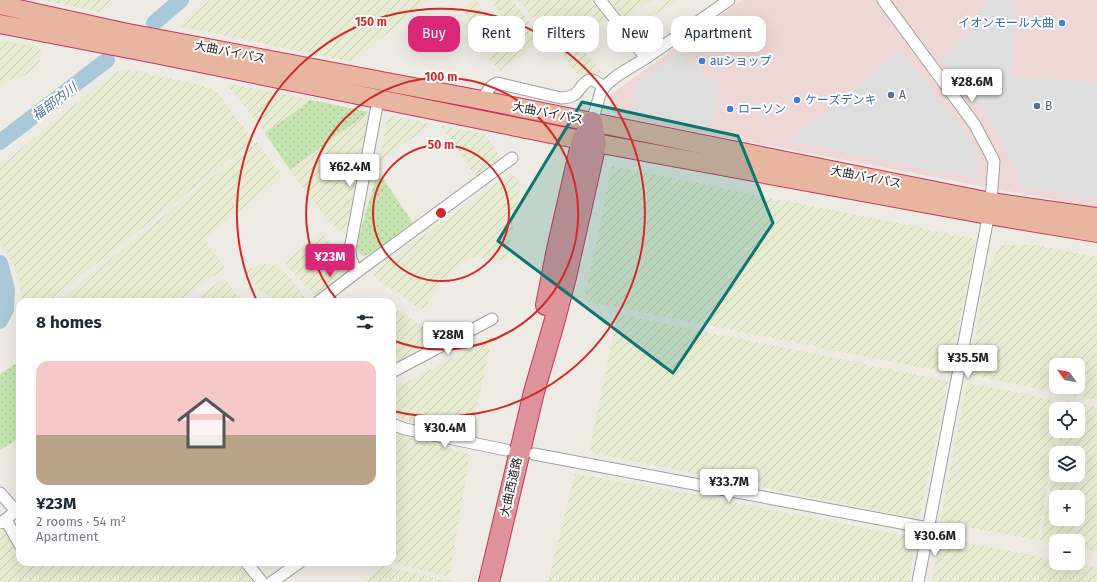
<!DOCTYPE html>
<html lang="en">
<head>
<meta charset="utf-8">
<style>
  :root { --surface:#fff; --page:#f6f6f7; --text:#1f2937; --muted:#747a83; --accent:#db2777 }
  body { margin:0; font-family:"Fira Sans","Noto Sans JP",sans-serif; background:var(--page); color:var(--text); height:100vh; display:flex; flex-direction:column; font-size:15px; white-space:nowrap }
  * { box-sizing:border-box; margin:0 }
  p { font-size:13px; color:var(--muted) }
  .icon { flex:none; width:22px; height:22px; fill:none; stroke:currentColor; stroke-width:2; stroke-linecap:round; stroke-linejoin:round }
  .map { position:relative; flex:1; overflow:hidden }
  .sheet { position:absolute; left:16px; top:298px; width:380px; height:268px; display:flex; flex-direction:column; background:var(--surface); border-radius:12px; box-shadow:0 4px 16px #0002 }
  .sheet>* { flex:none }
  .guide { position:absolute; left:408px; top:16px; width:380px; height:36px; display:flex; gap:8px }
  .needle { width:26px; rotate:303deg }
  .controls { position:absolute; left:1049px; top:358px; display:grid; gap:8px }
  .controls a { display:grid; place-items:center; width:36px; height:36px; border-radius:8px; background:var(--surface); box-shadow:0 4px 16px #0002; font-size:20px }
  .price { position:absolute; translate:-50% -34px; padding:0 9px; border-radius:4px; background:#fff; color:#222; font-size:13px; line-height:26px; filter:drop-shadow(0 1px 2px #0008) }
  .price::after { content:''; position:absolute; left:50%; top:24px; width:12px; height:9px; margin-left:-6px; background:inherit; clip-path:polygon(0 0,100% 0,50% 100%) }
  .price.active { background:var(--accent); color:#fff }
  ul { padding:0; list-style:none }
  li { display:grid; align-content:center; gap:8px; height:212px; padding:0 20px }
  li span { display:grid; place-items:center; height:124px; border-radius:12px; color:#555 }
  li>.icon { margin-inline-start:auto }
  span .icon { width:72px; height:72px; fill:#fffc; stroke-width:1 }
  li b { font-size:17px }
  h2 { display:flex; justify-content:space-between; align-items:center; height:48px; padding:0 20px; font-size:17px }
  .chip { padding:0 14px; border-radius:12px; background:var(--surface); box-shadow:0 4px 16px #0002; font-size:14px; line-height:36px }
  .chip.active { background:var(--accent); color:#fff }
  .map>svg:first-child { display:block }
  .commercial { fill:#edd8d5 }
  .farmland { fill:url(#farmland-furrows); fill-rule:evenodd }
  .grass { fill:url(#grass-dots) }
  .parking { fill:#dedede }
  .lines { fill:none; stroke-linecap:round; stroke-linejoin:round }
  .river { stroke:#a9c9d8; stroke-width:16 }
  .minor-casing { stroke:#9f9f9f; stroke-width:13 }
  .trunk-casing { stroke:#ca345c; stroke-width:20 }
  .motorway-casing { stroke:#ca345c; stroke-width:22 }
  .minor { stroke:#fff; stroke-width:11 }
  .trunk { stroke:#e8b5a0; stroke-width:18 }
  .motorway { stroke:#de939b; stroke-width:20 }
  .marked { fill:#0f766e; fill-opacity:0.2; stroke:#0f766e; stroke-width:3; stroke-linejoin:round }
  .ring { fill:none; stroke:#d62828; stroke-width:2 }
  .shop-dot { fill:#3f7fe0; stroke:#fff; stroke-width:1.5 }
  .service-dot { fill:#5c6f8a; stroke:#fff; stroke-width:1.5 }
  .labels { text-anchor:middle; stroke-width:4; stroke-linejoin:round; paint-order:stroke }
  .shop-label { font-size:12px; fill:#366cbe; stroke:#fff; text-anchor:start }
  .street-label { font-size:12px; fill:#1e1e1e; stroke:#fff }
  .service-label { font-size:12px; fill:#4e5e75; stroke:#fff; text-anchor:start }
  .water-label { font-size:13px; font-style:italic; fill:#5375a5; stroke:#fff }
  .centre { fill:#d62828; stroke:#fff; stroke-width:2 }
  .ring-label { font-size:12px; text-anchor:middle; font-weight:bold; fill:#d62828; stroke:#fff; stroke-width:4; stroke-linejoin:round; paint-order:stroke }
</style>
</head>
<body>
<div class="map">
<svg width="1097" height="582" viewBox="0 0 1097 582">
  <defs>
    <pattern id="farmland-furrows" width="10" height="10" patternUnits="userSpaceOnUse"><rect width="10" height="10" fill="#e7ebd1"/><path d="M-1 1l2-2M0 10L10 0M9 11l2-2" fill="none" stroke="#c6c9b3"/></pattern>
    <pattern id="grass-dots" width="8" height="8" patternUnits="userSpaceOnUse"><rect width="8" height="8" fill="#c5e4af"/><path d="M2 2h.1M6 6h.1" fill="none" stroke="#a9c396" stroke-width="1.8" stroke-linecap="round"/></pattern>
  </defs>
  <rect width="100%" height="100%" fill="#eeebe4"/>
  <!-- commercial -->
  <path class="commercial" d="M 742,0 L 1097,0 L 1097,208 L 618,117 L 610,108 L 610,95 Z"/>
  <!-- farmland -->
  <path class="farmland" d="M 40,0 L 111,0 L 99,12 Z
    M 210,0 L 428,0 L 352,62 L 178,26 Z
    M 473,0 L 476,0 L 486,16 L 491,25 L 493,34 L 490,42 L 478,53 L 464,39 L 469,32 L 463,27 L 469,21 L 463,8 Z
    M 491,0 L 512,0 L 543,39 L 501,71 L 490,60 L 500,46 L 505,31 L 506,26 L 504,20 Z
    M 519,0 L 594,0 L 608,16 L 577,43 L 603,73 L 590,73 L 580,77 Z
    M 610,0 L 650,0 L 626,20 Z
    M 666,0 L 679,0 L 633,27 Z
    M 0,40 L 36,47 L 41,50 L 40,61 L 26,75 L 6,81 L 0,87 Z
    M 128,69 L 204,86 L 212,89 L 218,94 L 254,141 L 47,302 L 23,302 L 18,277 L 14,266 L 4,248 L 0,243 L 0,166 L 109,77 L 118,71 Z
    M 231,84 L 311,100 L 265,133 L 228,85 Z
    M 369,112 L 346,230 L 343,232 L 334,228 L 290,170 Z
    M 388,115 L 432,124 L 379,162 Z
    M 441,126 L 485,134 L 501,160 L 477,177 Z
    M 256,142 L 283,176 L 204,239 L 225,268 L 177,302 L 57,302 Z
    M 612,166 L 976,239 L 949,373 L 584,301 Z
    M 510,173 L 521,183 L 507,261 L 470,257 L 461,263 L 441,282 L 423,310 L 374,277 L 373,272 Z
    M 322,232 L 351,271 L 314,295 L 285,263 L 319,233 Z
    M 1000,245 L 1037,245 L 1097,257 L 1097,400 L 969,375 L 986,276 ZM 1056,365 L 1078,365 L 1078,387 L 1056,387 Z
    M 261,264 L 269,264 L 277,267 L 290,277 L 307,301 L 306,302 L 274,302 L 267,293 L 263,296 L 245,271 Z
    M 224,278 L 242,302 L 192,302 Z
    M 397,310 L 440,338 L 392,365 L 392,314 Z
    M 618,314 L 948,381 L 919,519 L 589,452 Z
    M 493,336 L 471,431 L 406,420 L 392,415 L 392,390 Z
    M 967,383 L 1063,402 L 1062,409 L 1056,409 L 1056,431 L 1058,431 L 1037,540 L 940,522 Z
    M 1068,401 L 1097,407 L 1097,551 L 1078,548 L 1078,541 L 1056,541 L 1056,543 L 1040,540 L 1056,461 L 1056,475 L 1078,475 L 1078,453 L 1057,453 L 1062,431 L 1078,431 L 1078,409 L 1066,409 ZM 1056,497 L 1078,497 L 1078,519 L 1056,519 Z
    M 392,432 L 470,454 L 449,577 L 391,562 L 392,562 L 392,527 L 394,527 L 392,519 Z
    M 575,474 L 684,493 L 916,538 L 909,582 L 548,582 Z
    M 5,528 L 18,550 L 20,551 L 20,562 L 237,562 L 253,582 L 0,582 L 0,531 Z
    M 940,538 L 1056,560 L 1056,563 L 1070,563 L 1097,568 L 1097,582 L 932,582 Z
    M 383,566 L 450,581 L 449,582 L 365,582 Z"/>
  <!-- grass -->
  <path class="grass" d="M 311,100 L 369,112 L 290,170 L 265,133 Z
    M 378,171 L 413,223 L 370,254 L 363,256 L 358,252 L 356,246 Z
    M 20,361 L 20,436 L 16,440 L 0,450 L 0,374 Z"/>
  <!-- parking -->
  <path class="parking" d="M 987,0 L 1016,0 L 1012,77 L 1097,82 L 1097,200 L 1019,186 L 1017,170 L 1012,157 L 1008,159 L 1004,147 L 995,129 L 941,58 L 957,44 L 969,31 L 980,16 Z
    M 681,50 L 707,80 L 721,82 L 711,131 L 630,115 L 637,83 Z
    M 901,51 L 970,139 L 976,152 L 979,170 L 970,178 L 789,141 Z"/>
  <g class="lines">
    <!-- river -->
    <path class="river" d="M 154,23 L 181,0
      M 0,142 L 107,60
      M 0,263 L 7,289 L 6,309 L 0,321"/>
    <defs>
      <path id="minor" d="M 600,0 L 646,58
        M 883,0 L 975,125 L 994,161 L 991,202 L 918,582
        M 482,100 C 487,92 488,87 497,83 L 561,98 C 566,98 570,97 574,95 C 580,91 585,78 593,80 C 597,82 601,85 604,88
        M 592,122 L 601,91 L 607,84 L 618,75 L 646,58 L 729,0
        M 357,272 L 351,259 L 350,249 L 378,100
        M 318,302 L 357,272 L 512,158
        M 392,372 L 492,319
        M 392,424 L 405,429 L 506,450
        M 534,454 L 928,528
        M 0,493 L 15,510
        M 6,520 L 20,545
        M 0,523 C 8,519 13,512 20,508
        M 246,562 L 262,582
        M 272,582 L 300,562"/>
      <path id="trunk" d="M 0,5 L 123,32 L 482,100 L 991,202 L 1097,217
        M 0,24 L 150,53 L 596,143 L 988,215 L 1097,233"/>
      <path id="motorway" d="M 546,305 L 557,249 L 582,140 L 592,122
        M 489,582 L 534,392 L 554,323 L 566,277 L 596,143 L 592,122"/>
    </defs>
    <!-- minor casing -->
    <use href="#minor" class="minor-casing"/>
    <!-- trunk casing -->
    <use href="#trunk" class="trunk-casing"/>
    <!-- motorway casing -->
    <use href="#motorway" class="motorway-casing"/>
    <!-- minor -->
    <use href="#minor" class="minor"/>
    <!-- trunk -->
    <use href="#trunk" class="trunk"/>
    <!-- motorway -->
    <use href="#motorway" class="motorway"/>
  </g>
  <!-- marked area -->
  <path class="marked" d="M 582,102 L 738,136 L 773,223 L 673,373 L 498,241 Z"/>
  <!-- distance rings -->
  <g class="ring">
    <circle cx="441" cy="213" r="68"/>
    <path d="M338 301A136 136 0 1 1 392 340"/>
    <path d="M257 301A204 204 0 1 1 393 411"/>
  </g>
  <!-- markers -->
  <g class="shop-dot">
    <circle cx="1062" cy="23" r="4"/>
    <circle cx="702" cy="61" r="4"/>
    <circle cx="797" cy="100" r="4"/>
    <circle cx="730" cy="109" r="4"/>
  </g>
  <g class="service-dot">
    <circle cx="891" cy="95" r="4"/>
    <circle cx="1037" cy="106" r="4"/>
  </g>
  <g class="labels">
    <!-- shop labels -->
    <g class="shop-label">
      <text x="1054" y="27" text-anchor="end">イオンモール大曲</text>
      <text x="710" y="65">auショップ</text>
      <text x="805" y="104">ケーズデンキ</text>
      <text x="738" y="113">ローソン</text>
    </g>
    <!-- street labels -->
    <g class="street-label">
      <text transform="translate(230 52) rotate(11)" y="4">大曲バイパス</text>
      <text transform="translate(548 113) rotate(11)" y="4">大曲バイパス</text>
      <text transform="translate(866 177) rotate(11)" y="4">大曲バイパス</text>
      <text transform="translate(511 487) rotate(-77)" y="4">大曲西道路</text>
    </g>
    <!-- service labels -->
    <g class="service-label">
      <text x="899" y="99">A</text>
      <text x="1045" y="110">B</text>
    </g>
    <!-- water labels -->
    <g class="water-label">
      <text transform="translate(54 101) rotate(-37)" y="5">福部内川</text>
    </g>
  </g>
  <circle cx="441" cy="213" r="6" class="centre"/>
  <g class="ring-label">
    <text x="371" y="26">150 m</text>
    <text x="441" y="81">100 m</text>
    <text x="441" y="149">50 m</text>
  </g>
</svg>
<div class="controls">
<a><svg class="needle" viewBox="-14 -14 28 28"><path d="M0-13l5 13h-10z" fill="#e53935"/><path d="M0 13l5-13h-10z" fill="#747a83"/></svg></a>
<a><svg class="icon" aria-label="locate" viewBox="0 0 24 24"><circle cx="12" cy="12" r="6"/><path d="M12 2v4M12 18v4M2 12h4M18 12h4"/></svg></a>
<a><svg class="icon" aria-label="layers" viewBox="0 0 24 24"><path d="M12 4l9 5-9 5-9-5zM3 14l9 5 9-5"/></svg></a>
<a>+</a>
<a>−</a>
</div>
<b class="price" style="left:972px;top:103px">¥28.6M</b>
<b class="price" style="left:350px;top:188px">¥62.4M</b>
<b class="price active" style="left:330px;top:278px">¥23M</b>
<b class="price" style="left:448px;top:356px">¥28M</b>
<b class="price" style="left:968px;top:379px">¥35.5M</b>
<b class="price" style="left:445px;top:449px">¥30.4M</b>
<b class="price" style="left:729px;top:503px">¥33.7M</b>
<b class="price" style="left:935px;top:557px">¥30.6M</b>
<div class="guide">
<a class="chip active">Buy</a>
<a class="chip">Rent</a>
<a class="chip">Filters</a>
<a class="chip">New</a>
<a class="chip">Apartment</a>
</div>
<section class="sheet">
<h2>8 homes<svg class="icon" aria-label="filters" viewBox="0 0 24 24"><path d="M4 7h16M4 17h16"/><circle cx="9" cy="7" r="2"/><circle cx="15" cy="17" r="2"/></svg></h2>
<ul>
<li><span style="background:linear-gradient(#f6c9c9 60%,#b9a48a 0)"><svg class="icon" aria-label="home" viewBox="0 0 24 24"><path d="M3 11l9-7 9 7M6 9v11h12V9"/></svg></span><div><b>¥23M</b><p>2 rooms · 54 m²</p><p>Apartment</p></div></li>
</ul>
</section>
</div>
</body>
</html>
